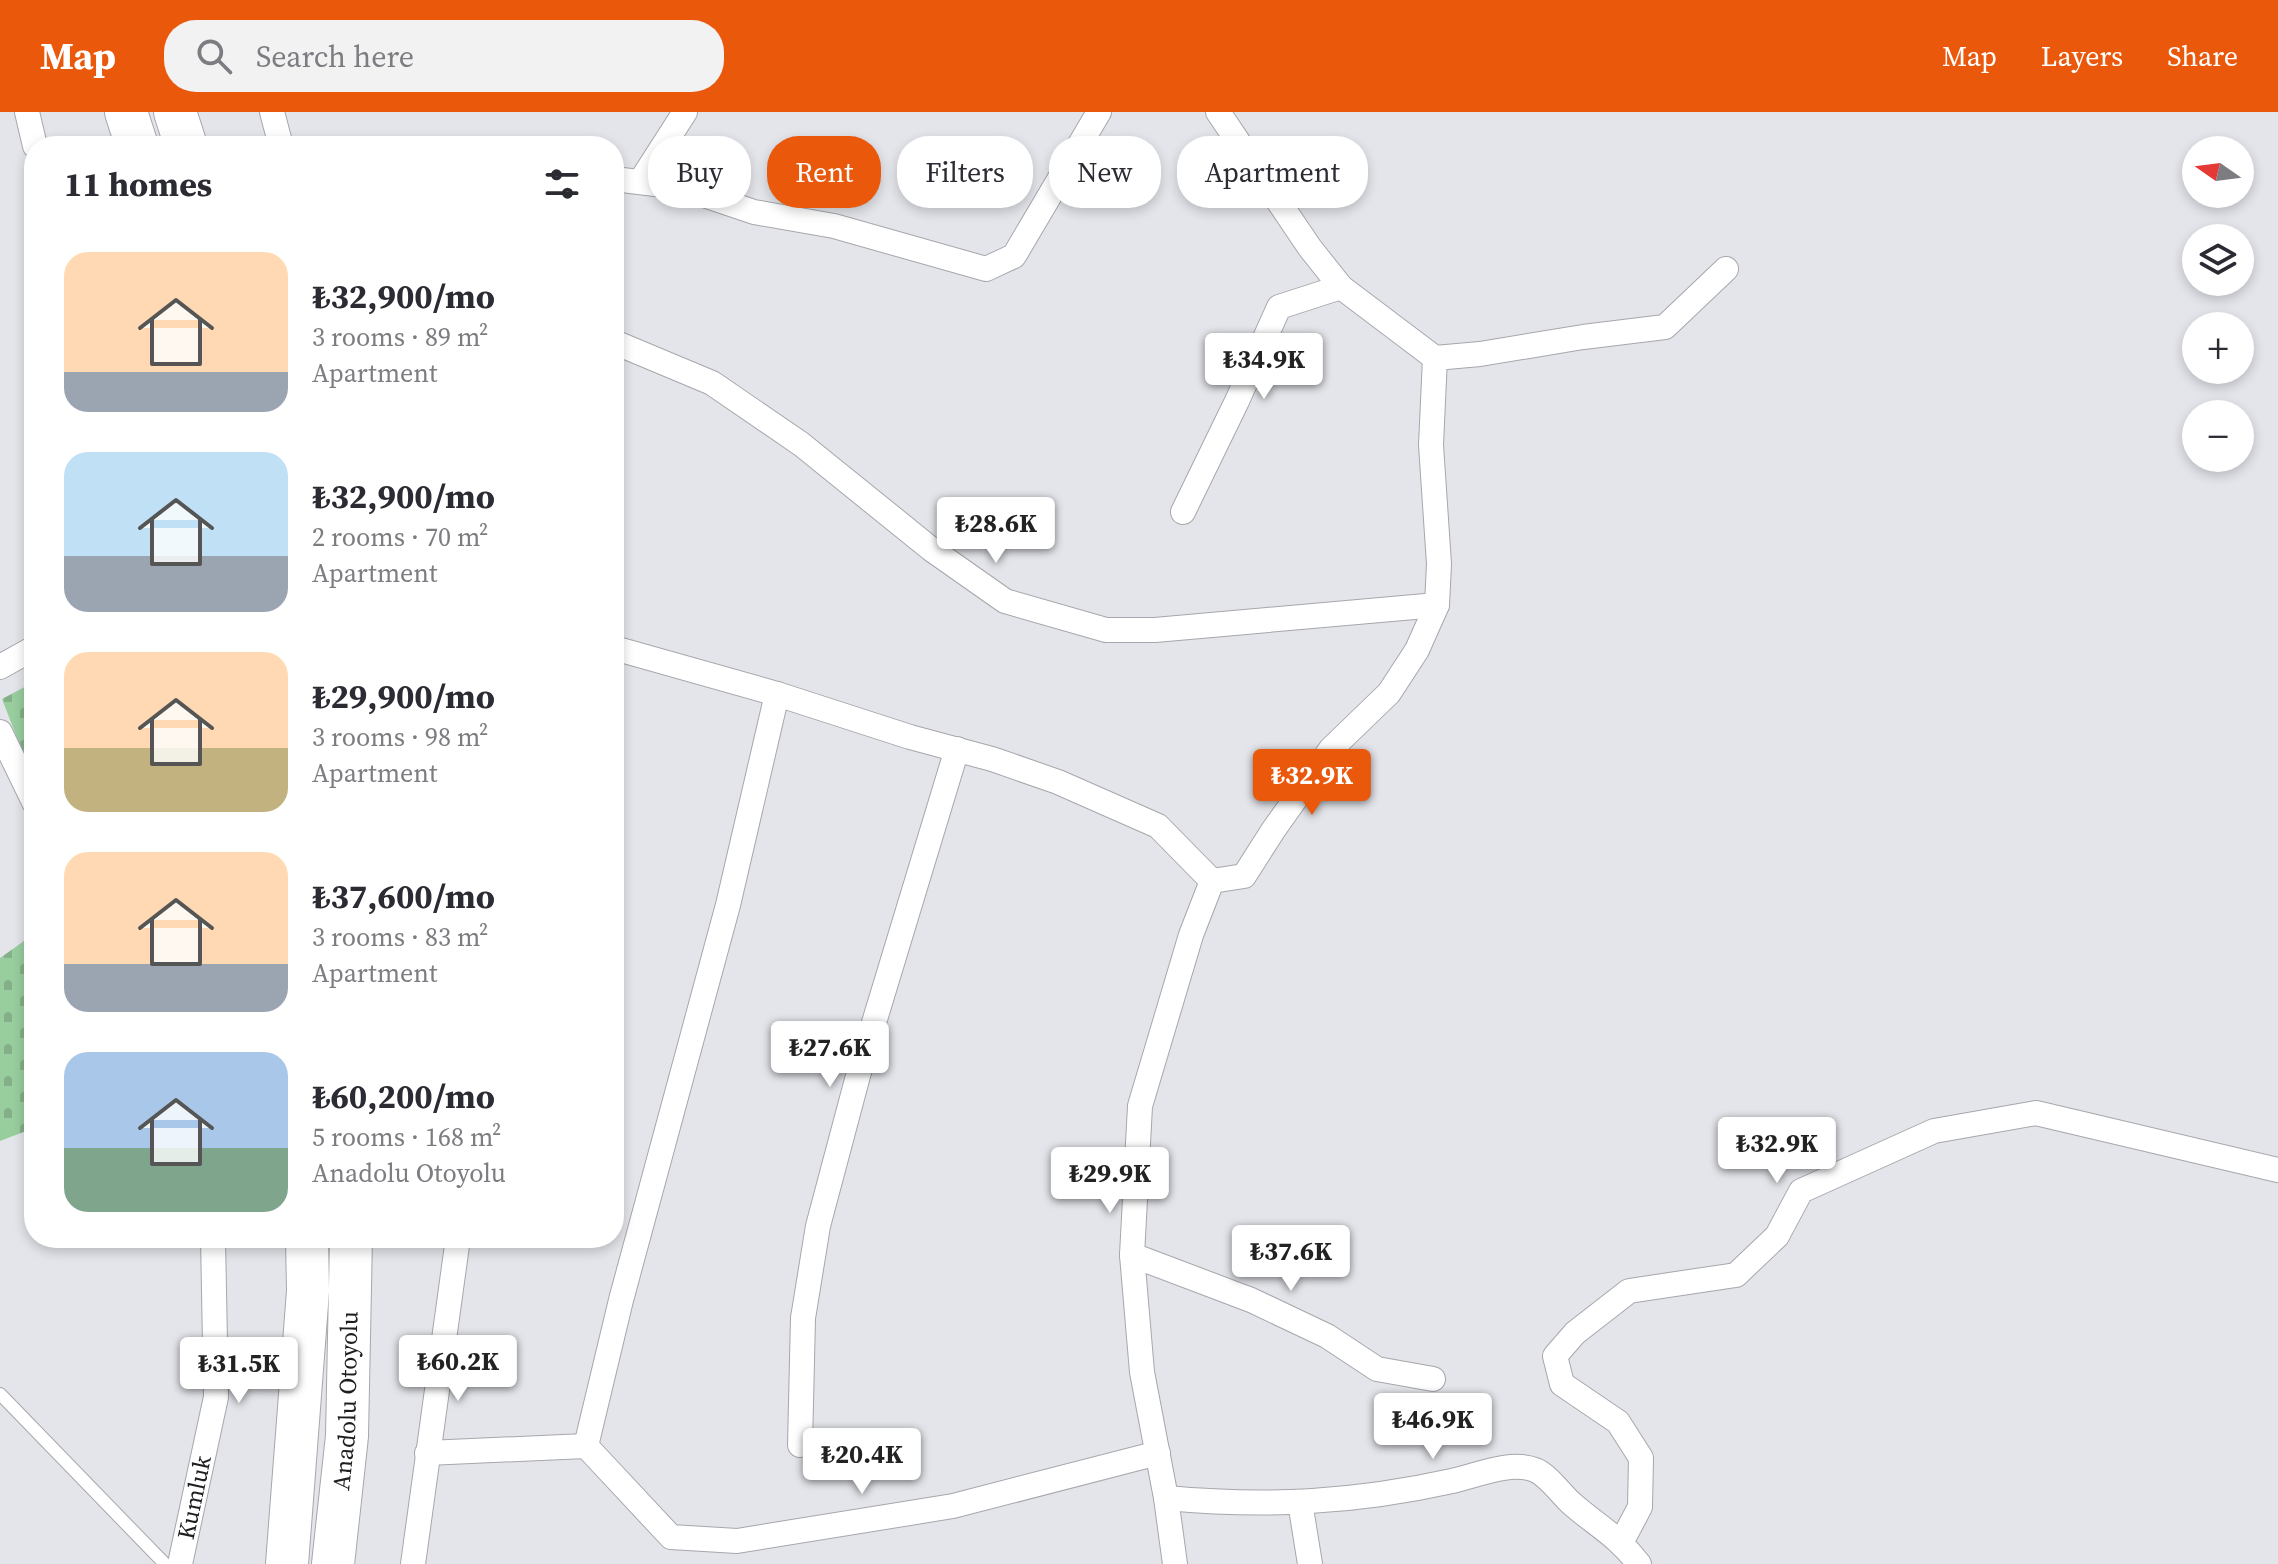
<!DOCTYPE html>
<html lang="en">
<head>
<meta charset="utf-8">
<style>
  :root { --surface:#fff; --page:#f2f2f3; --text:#2b2b33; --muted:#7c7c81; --accent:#ea580c }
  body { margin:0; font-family:"Source Serif 4",serif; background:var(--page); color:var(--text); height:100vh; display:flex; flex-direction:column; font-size:30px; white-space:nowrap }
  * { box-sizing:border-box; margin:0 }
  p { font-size:26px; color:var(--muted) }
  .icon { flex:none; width:44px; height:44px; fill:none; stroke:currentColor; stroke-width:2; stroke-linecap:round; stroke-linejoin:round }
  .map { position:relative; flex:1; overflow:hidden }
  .sheet { position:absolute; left:24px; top:24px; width:600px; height:1112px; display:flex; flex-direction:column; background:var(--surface); border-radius:32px; box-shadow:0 4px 12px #0003 }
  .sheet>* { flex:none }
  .guide { position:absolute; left:648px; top:24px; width:760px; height:72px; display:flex; gap:16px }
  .needle { width:52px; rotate:284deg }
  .tools { position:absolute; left:2182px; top:24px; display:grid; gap:16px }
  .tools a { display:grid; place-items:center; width:72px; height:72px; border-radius:50%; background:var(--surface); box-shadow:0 4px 12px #0003; font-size:40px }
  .price { position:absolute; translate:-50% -68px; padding:0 18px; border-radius:8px; background:#fff; color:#222; font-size:26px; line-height:52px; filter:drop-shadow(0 2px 4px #0008) }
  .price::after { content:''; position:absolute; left:50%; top:48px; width:24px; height:18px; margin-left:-12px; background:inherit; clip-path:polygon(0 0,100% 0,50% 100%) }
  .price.selected { background:var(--accent); color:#fff }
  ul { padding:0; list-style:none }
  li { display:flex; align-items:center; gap:24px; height:200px; padding:0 40px }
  li span { display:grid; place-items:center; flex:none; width:224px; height:160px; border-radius:24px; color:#555 }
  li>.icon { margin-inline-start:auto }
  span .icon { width:96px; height:96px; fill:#fffc; stroke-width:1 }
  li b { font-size:34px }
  h2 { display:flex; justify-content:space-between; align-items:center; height:96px; padding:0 40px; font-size:34px }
  .chip { padding:0 28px; border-radius:32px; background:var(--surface); box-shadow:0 4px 12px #0003; font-size:28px; line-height:72px }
  .chip.selected { background:var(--accent); color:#fff }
  header { display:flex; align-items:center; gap:48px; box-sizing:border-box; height:112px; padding:0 40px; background:var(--accent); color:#fff }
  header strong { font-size:38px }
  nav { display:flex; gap:44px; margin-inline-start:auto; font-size:28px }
  .search { width:560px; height:72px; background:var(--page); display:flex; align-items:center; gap:20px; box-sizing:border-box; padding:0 28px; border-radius:32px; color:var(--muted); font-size:30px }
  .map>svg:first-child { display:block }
  .cemetery { fill:url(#cemetery-stones) }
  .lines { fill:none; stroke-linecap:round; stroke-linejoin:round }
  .service-casing { stroke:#a6a7ac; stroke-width:14 }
  .minor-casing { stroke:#a6a7ac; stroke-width:26 }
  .motorway-casing { stroke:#a6a7ac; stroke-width:44 }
  .service { stroke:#fff; stroke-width:12 }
  .minor { stroke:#fff; stroke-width:24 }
  .motorway { stroke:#fff; stroke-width:42 }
  .labels { text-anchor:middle; stroke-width:6; stroke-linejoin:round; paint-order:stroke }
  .street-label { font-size:24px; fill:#1d1e20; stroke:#fff }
</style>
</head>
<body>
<header>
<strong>Map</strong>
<div class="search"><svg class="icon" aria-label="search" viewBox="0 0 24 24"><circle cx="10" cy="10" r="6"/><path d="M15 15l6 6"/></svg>Search here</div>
<nav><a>Map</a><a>Layers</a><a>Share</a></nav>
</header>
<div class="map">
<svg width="2278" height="1452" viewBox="0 0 2278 1452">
  <defs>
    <pattern id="cemetery-stones" width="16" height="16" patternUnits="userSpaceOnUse" patternTransform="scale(2)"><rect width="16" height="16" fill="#98cd9e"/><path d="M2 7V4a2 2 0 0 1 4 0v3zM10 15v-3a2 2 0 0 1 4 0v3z" fill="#83b088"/></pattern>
  </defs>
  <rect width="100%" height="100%" fill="#e3e5ea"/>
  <!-- cemetery -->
  <path class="cemetery" d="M 34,570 L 34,670 L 2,587 Z
    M 34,822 L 34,1016 L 0,1029 L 0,846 Z"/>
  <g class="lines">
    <defs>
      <path id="service" d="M 0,1282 L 165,1452"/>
      <g id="minor">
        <path d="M 27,0 L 35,34"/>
        <path d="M 272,0 L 281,34"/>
        <path d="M 1218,0 L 1310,136 L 1341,175 L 1435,246"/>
        <path d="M 614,67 L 680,75 L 754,100 L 834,114 L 986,157 L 1014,144 L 1099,0"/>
        <path d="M 640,70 L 685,0"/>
        <path d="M 614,230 L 712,271 L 801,332 L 931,437 L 1005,489 L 1106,518 L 1155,518 L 1437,493"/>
        <path d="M 1183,400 L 1237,289 L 1279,195 L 1341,175"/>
        <path d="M 614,536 L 777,582 L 910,625 L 992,647 L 1058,670 L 1158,714 L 1212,769 L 1244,764 L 1274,717 L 1331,637 L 1389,581 L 1417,538 L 1437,493 L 1439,452 L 1431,333 L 1435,246 L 1480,242 L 1583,225 L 1665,215 L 1726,157"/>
        <path d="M 0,555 L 34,536"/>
        <path d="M 0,620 L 34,690"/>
        <path d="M 1132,1143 L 1251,1188 L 1327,1224 L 1377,1257 L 1433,1267"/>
        <path d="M 800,1333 L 803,1206 L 818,1114 L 859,960 L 957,637"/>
        <path d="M 586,1334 L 671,1425 L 737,1429 L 953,1394 L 1158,1341"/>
        <path d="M 427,1341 L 586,1334 L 621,1188 L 728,793 L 777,582"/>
        <path d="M 1166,1386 C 1266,1395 1353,1391 1452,1369 C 1475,1364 1511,1348 1535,1358 C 1548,1363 1561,1382 1571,1391 C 1597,1414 1617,1423 1639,1452"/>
        <path d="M 1300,1390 L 1310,1452"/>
        <path d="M 1622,1429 L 1640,1395 L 1641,1346 L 1618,1310 L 1562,1272 L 1555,1244 L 1575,1221 L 1629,1179 L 1736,1163 L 1777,1124 L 1801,1079 L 1934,1019 L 2036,1001 L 2278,1058"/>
        <path id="s1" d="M 180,1452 L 216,1285 L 213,1126"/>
        <path d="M 413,1452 L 458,1126"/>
        <path d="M 1175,1452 L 1166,1386 L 1142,1260 L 1132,1143 L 1140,994 L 1191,823 L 1212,769"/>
      </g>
      <g id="motorway">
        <path d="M 126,0 L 137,34"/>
        <path d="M 175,0 L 186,34"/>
        <path d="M 287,1452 L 308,1179 L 307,1126"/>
        <path id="s2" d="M 333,1452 L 347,1324 L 351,1126"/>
      </g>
    </defs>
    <!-- service casing -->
    <use href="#service" class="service-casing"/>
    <!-- minor casing -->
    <use href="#minor" class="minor-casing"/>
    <!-- motorway casing -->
    <use href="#motorway" class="motorway-casing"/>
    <!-- service -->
    <use href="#service" class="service"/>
    <!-- minor -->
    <use href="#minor" class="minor"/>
    <!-- motorway -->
    <use href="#motorway" class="motorway"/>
  </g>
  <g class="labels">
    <!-- street labels -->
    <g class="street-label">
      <text dy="8" stroke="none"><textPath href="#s2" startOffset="164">Anadolu Otoyolu</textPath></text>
      <text dy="8" stroke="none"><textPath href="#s1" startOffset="68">Kumluk</textPath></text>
    </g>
  </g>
</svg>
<div class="tools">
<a><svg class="needle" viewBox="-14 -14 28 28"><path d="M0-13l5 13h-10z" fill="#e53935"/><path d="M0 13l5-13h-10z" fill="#7c7c81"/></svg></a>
<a><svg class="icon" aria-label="layers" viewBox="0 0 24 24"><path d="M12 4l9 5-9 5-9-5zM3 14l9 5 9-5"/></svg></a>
<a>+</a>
<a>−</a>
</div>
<b class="price" style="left:1264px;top:289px">₺34.9K</b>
<b class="price" style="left:996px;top:453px">₺28.6K</b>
<b class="price selected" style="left:1312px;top:705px">₺32.9K</b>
<b class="price" style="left:830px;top:977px">₺27.6K</b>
<b class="price" style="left:1777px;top:1073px">₺32.9K</b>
<b class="price" style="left:1110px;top:1103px">₺29.9K</b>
<b class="price" style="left:1291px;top:1181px">₺37.6K</b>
<b class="price" style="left:458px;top:1291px">₺60.2K</b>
<b class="price" style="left:239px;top:1293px">₺31.5K</b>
<b class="price" style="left:1433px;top:1349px">₺46.9K</b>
<b class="price" style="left:862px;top:1384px">₺20.4K</b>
<div class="guide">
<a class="chip">Buy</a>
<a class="chip selected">Rent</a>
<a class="chip">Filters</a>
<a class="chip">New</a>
<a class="chip">Apartment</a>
</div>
<section class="sheet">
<h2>11 homes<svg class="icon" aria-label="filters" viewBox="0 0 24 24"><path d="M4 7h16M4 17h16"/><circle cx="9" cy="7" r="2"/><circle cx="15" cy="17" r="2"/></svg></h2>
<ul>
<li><span style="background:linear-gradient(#ffd9b3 75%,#9aa5b1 0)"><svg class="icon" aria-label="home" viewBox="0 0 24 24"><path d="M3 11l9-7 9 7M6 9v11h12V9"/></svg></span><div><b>₺32,900/mo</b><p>3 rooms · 89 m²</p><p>Apartment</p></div></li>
<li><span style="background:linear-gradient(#bfe0f5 65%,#9aa5b1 0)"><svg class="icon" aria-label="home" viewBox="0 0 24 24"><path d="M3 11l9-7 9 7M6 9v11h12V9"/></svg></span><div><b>₺32,900/mo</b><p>2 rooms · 70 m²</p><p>Apartment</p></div></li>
<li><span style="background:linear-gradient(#ffd9b3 60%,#c2b280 0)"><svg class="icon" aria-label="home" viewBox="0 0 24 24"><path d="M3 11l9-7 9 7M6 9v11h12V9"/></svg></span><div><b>₺29,900/mo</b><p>3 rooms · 98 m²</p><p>Apartment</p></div></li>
<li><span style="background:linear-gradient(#ffd9b3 70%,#9aa5b1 0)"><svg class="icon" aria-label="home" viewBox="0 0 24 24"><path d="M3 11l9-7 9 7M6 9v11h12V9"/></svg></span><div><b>₺37,600/mo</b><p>3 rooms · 83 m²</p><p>Apartment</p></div></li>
<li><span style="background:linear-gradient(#a9c7e8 60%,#7fa58c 0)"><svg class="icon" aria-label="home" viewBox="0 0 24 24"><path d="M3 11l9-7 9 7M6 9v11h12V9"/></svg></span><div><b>₺60,200/mo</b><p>5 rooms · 168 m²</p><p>Anadolu Otoyolu</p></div></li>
</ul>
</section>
</div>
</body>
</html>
